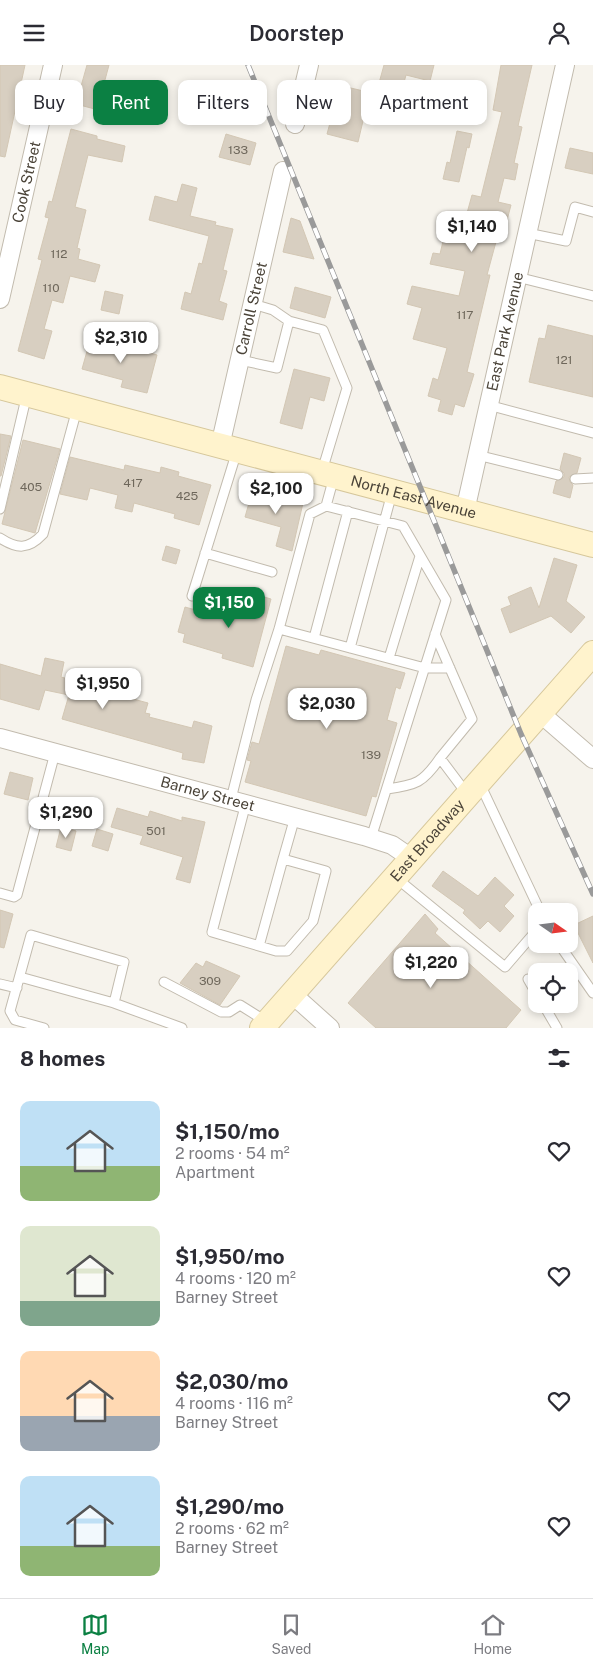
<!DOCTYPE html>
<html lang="en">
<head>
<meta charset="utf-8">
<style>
  :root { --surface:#fff; --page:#f7f7f7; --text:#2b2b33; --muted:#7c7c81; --line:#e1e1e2; --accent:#0b8043 }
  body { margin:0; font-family:"Public Sans",sans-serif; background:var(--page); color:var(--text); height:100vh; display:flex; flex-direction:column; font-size:19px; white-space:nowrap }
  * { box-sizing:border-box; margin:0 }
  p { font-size:16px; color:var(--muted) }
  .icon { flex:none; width:28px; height:28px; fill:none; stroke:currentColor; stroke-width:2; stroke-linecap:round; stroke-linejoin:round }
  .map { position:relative; height:963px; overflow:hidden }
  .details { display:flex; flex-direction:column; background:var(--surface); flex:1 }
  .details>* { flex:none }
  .guide { position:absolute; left:15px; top:15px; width:564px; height:45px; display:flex; gap:10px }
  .needle { width:32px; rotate:104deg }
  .fabs { position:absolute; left:528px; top:838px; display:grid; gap:10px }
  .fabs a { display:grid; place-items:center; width:50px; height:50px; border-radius:10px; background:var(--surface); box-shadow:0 2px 8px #0003; font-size:25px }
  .price { position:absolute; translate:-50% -42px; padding:0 11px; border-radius:10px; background:#fff; color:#222; font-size:16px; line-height:32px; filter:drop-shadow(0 1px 2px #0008) }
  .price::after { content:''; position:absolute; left:50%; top:30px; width:15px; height:11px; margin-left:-8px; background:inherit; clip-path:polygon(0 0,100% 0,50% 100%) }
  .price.current { background:var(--accent); color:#fff }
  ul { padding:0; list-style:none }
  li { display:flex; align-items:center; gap:15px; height:125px; padding:0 20px }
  li span { display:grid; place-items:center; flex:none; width:140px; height:100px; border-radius:10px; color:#555 }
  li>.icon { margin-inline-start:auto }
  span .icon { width:60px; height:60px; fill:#fffc; stroke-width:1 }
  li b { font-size:21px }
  h2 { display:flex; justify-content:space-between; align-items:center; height:60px; padding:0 20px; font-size:21px }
  .tag { padding:0 18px; border-radius:10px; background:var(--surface); box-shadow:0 2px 8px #0003; font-size:18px; line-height:45px }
  .tag.current { background:var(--accent); color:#fff }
  header { display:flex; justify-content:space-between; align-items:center; height:65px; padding:0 20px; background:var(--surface); font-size:22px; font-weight:600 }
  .dock { display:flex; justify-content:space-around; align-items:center; height:70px; border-top:1px solid var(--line); background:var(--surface); font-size:14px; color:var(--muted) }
  .dock a { display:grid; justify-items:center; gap:2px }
  .dock .current { color:var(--accent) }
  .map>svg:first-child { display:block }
  .building { fill:#d8cfc1; stroke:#d3c7b4 }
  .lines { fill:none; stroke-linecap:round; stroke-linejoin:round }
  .service-casing { stroke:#c2bbae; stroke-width:11 }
  .minor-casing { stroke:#c2bbae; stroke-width:20 }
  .secondary-casing { stroke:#d6c79b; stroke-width:26 }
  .service { stroke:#fff; stroke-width:9 }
  .minor { stroke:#fff; stroke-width:18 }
  .secondary { stroke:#fff3cd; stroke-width:24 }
  .rail-casing { stroke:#9a9a9a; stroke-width:5.5 }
  .rail { stroke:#fff; stroke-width:4; stroke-dasharray:11; stroke-linecap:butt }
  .labels { text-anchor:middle; stroke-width:4; stroke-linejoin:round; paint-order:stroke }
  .number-label { font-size:12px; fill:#6e675b }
  .street-label { font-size:15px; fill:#4b4439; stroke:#fff }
</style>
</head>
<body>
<header><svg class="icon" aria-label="menu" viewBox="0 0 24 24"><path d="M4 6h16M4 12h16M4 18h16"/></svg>Doorstep<svg class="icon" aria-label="person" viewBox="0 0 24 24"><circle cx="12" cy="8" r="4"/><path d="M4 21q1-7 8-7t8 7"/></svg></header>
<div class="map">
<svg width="593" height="963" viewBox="0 0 593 963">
  <rect width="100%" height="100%" fill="#f6f3ec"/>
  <!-- building -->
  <path class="building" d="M 0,0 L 25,0 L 5,92 L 0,91 Z
    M 87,0 L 109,0 L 102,26 L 122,31 L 117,50 L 76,39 Z
    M 384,0 L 434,0 L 430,16 L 406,10 L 396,47 L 367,39 L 358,77 L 327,69 L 330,58 L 324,57 L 334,19 L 376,29 Z
    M 501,0 L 532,0 L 518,61 L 522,62 L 514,98 L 518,99 L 515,115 L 504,113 L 498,137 L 511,140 L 505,163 L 500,162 L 487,210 L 490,210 L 467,307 L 474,309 L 464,342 L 455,339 L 452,350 L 438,346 L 441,335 L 428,331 L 433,313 L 438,315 L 447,283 L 413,274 L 422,243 L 407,239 L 412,221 L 459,231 L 465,206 L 430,199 L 433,188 L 440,189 L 448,155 L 464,159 L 472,130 L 481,132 L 502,47 L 493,45 Z
    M 71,64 L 97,71 L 97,74 L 125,81 L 122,97 L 88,90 L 75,142 L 86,145 L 77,183 L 80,184 L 78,194 L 100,200 L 95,217 L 70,211 L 63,238 L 52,235 L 44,264 L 52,266 L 44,294 L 18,286 L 42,195 L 38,194 L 49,153 L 45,152 L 49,136 L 52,137 Z
    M 457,66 L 472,69 L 469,83 L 467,82 L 459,117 L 443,114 L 447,97 L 450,98 Z
    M 226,69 L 256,78 L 250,100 L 219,92 Z
    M 570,83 L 593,88 L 593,109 L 565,103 Z
    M 182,119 L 197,123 L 190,151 L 216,157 L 215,160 L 233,164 L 223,205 L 227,206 L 219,236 L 227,239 L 223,255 L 181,244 L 185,227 L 191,229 L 199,198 L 202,199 L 209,171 L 149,155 L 155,131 L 177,137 Z
    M 291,153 L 300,156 L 314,194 L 283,187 Z
    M 295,222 L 331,232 L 325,253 L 290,243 Z
    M 105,226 L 123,230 L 119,249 L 101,245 Z
    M 548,260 L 593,271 L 593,332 L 529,317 L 539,273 L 545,274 Z
    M 91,272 L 157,290 L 147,328 L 121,322 L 123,315 L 82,304 Z
    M 294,304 L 330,313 L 324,336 L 310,332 L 302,364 L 280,358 Z
    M 0,369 L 11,371 L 1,411 L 0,411 Z
    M 23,375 L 60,384 L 35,468 L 2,459 Z
    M 564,388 L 581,393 L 577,408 L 569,412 L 570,417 L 573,420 L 570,433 L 553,428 L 556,416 L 564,412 L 564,408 L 560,404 Z
    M 70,392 L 124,405 L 125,400 L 160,408 L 161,402 L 179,407 L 178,411 L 211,420 L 199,460 L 174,453 L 175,449 L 134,438 L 132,447 L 115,443 L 118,430 L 90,423 L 87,435 L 60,429 Z
    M 253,424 L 303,438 L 292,486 L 276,481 L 281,462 L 245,452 Z
    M 166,481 L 180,485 L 176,499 L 162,495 Z
    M 554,493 L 577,500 L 566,536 L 585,552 L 571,568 L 551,551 L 510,568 L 501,544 L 511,540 L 508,532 L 531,522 L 539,543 Z
    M 240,525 L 271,534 L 253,602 L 222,593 L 223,589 L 183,577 L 185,569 L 178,567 L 185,542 L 227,554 L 231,539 L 236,540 Z
    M 286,581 L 319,590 L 321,585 L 405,608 L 400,624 L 396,622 L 387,655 L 397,658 L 376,732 L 372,731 L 366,751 L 245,717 L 251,696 L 247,695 L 252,677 L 259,679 Z
    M 45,593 L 64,597 L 61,612 L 104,624 L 106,618 L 124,624 L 122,631 L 148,638 L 145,648 L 150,649 L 149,652 L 192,663 L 194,656 L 212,661 L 204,698 L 182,694 L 183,688 L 62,654 L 69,630 L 45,625 L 39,645 L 0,634 L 0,599 L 41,611 Z
    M 10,707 L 33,713 L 28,735 L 4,729 Z
    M 117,743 L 148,752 L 150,746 L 182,756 L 182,752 L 205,757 L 190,818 L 176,814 L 183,792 L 140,779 L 143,771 L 111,762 Z
    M 61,762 L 76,766 L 71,786 L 56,782 Z
    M 97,764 L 113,769 L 108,786 L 92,781 Z
    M 443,806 L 478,831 L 495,812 L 514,830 L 504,841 L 514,851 L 500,867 L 488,856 L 480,864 L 463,848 L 465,845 L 432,821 Z
    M 0,845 L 13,849 L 4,883 L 0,882 Z
    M 425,849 L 438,864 L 435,868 L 521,945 L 506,963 L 376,963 L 348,938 Z
    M 593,851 L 593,898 L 574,860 Z
    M 206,896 L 240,911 L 220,940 L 180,918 L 196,898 L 203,902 Z"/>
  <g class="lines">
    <defs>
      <path id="service" d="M 527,168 L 566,176 L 575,142 L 593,147
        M 517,212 L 593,231
        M 253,239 L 273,245 L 289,256
        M 240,295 L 277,303 L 289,256 L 323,265 L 347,323 L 322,406
        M 488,340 L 593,368
        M 477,390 L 558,410
        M 334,412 L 326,441 L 403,461 L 446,535 L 371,773
        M 575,414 L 593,413
        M 0,444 L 27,329
        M 0,473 C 17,484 28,485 43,469 L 77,344
        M 205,488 L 272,507
        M 192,531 L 237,386
        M 279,564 L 425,603 L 450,603
        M 435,569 L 472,654 L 440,693 L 467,729
        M 314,573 L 348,446
        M 350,583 L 392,428
        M 389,593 L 420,491
        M 480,719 L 540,846
        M 387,724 C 416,720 423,718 440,693
        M 231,734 L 256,635 L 279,564 L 310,449 L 326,441
        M 246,738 L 212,867 L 276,886 L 287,886 L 313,856 L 326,806 L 283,794 L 295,752
        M 395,812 L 505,902 L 536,866
        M 0,828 L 14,832 L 17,830 L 55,688
        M 559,879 L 593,928
        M 259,881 L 283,794
        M 20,912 L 114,938
        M 528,914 L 536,928
        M 164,917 L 221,947 L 229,947 L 240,940 L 267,957
        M 0,919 L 17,923
        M 543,939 L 557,963
        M 44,963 L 15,955 L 10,946 L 31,870 L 124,897 L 114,938 L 182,963"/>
      <g id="minor">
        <path d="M 295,59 L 309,0"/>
        <path id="s1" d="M 0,234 L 53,0"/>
        <path id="s2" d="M 220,381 L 283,106"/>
        <path id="s3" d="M 465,446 L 565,0"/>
        <path d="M 540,648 L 593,694"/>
        <path id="s4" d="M 0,673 L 364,771 L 392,780 L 411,793"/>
        <path d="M 292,929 L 330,963"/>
      </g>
      <g id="secondary">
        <path id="s5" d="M 0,322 L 593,480"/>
        <path id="s6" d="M 262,963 L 593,588"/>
      </g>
    </defs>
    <!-- service casing -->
    <use href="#service" class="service-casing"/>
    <!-- minor casing -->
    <use href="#minor" class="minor-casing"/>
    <!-- secondary casing -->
    <use href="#secondary" class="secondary-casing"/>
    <!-- service -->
    <use href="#service" class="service"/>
    <!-- minor -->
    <use href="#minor" class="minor"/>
    <!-- secondary -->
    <use href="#secondary" class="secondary"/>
    <defs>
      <path id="rail" d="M 248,0 L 521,669 L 593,829"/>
    </defs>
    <!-- rail casing -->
    <use href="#rail" class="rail-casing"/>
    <!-- rail -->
    <use href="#rail" class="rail"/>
  </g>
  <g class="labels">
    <!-- number labels -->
    <g class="number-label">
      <text x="238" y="89">133</text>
      <text x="59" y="193">112</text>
      <text x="51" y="227">110</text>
      <text x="465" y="254">117</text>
      <text x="564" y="299">121</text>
      <text x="133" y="422">417</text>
      <text x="31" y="426">405</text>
      <text x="187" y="435">425</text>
      <text x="371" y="694">139</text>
      <text x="156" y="770">501</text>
      <text x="210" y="920">309</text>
    </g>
    <!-- street labels -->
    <g class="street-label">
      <text dy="5" stroke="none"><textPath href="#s1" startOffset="120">Cook Street</textPath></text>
      <text dy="5" stroke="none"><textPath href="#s2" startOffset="141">Carroll Street</textPath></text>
      <text dy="5" stroke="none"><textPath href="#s3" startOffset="184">East Park Avenue</textPath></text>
      <text dy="5" stroke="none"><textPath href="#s5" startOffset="428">North East Avenue</textPath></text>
      <text dy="5" stroke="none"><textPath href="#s4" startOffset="215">Barney Street</textPath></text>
      <text dy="5" stroke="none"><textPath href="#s6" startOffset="250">East Broadway</textPath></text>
    </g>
  </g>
</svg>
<div class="fabs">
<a><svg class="needle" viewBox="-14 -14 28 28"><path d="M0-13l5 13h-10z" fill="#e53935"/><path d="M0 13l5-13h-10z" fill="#7c7c81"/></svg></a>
<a><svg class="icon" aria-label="locate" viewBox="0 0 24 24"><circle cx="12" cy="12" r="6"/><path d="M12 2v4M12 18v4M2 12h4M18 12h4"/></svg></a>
</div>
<b class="price" style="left:472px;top:188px">$1,140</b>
<b class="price" style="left:121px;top:299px">$2,310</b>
<b class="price" style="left:276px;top:450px">$2,100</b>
<b class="price current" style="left:229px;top:564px">$1,150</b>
<b class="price" style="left:103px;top:645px">$1,950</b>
<b class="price" style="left:327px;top:665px">$2,030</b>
<b class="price" style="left:66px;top:774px">$1,290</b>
<b class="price" style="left:431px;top:924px">$1,220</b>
<div class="guide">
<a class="tag">Buy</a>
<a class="tag current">Rent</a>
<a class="tag">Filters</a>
<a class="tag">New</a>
<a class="tag">Apartment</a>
</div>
</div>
<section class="details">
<h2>8 homes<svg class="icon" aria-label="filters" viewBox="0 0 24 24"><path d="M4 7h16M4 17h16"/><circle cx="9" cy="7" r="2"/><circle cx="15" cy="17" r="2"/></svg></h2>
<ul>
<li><span style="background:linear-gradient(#bfe0f5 65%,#8fb573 0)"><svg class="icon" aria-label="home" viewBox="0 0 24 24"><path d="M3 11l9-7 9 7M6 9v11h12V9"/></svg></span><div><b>$1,150/mo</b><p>2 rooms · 54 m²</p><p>Apartment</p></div><svg class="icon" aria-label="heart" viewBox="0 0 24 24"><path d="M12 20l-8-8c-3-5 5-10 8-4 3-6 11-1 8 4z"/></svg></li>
<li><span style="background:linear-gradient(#dfe7d0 75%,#7fa58c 0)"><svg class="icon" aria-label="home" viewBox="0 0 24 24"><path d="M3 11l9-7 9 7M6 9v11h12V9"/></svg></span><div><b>$1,950/mo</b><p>4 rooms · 120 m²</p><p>Barney Street</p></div><svg class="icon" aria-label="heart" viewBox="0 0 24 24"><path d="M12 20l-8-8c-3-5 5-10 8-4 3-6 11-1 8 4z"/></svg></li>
<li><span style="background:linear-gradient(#ffd9b3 65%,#9aa5b1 0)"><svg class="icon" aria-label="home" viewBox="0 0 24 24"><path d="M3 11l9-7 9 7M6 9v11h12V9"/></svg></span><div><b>$2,030/mo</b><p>4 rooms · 116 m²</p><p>Barney Street</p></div><svg class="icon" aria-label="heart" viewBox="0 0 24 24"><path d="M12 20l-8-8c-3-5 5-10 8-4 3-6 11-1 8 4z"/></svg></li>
<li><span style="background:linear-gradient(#bfe0f5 70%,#8fb573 0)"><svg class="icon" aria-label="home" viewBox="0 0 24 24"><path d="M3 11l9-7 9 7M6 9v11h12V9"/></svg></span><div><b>$1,290/mo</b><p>2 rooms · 62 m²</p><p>Barney Street</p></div><svg class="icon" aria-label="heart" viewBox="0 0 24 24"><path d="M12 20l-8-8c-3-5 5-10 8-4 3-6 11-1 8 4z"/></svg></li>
</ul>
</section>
<nav class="dock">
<a class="current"><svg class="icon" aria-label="map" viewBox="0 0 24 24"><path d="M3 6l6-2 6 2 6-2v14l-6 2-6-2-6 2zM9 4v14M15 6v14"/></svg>Map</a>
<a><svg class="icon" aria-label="saved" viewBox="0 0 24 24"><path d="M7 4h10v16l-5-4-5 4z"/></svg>Saved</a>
<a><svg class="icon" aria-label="home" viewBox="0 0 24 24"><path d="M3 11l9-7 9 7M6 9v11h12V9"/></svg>Home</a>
</nav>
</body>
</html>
